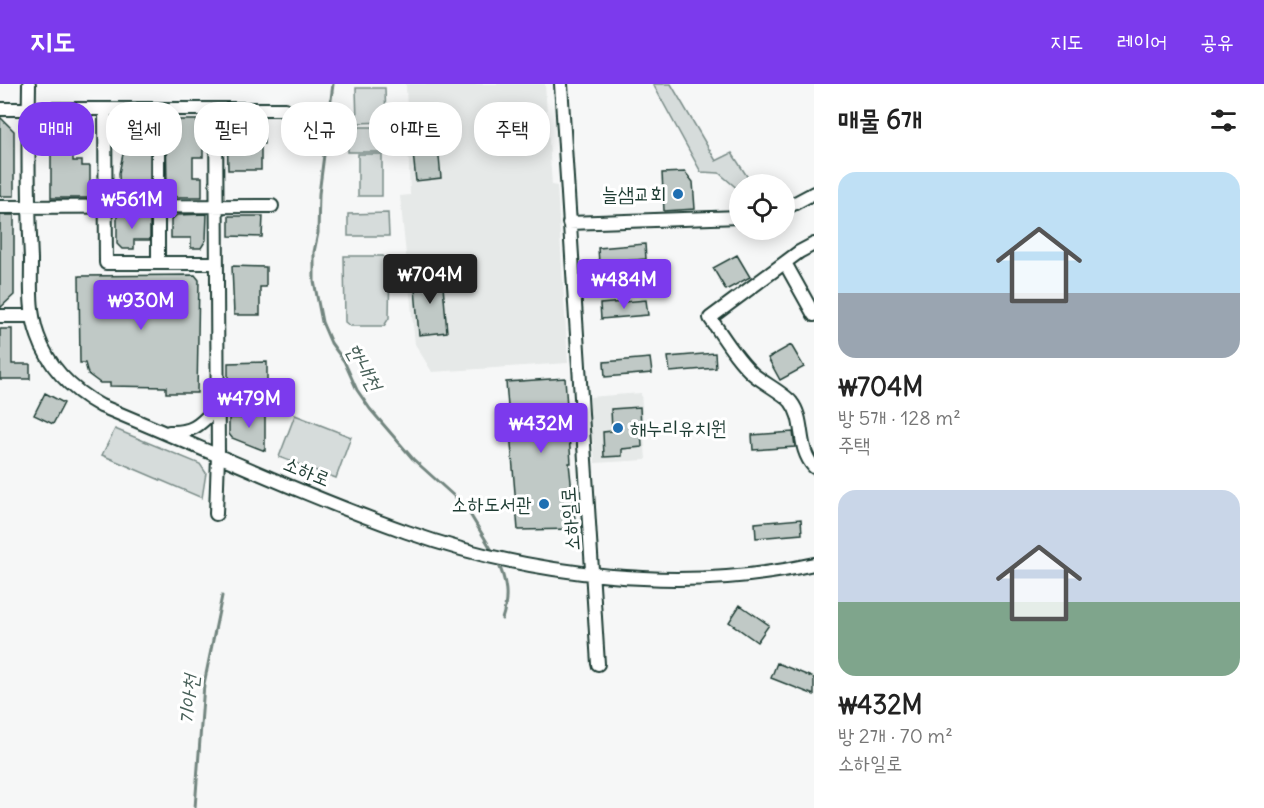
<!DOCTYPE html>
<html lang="ko">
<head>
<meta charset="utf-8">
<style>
  :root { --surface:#fff; --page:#f2f2f2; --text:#222; --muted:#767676; --accent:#7c3aed }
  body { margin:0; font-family:Delius,"Poor Story",sans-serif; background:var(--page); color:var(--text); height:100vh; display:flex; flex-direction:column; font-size:22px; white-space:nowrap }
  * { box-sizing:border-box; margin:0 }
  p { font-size:20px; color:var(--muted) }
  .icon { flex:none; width:33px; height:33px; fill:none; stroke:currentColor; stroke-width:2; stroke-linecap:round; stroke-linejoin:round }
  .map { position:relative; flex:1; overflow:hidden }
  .panel { display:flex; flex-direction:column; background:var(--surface); width:450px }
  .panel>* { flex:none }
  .banner { position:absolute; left:18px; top:18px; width:570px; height:54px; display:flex; gap:12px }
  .fabs { position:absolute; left:729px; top:90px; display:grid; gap:12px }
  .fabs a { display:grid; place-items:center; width:66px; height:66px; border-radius:50%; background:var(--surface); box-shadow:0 3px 15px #0003; font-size:30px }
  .price { position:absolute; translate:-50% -51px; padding:0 14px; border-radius:6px; background:var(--accent); color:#fff; font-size:20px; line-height:39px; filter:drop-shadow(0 2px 3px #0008) }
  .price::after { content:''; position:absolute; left:50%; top:36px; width:18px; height:14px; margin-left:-9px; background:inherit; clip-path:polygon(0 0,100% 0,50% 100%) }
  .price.on { background:#222; color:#fff }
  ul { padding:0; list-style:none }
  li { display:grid; align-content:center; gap:12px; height:318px; padding:0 24px }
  li span { display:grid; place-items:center; height:186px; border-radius:18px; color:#555 }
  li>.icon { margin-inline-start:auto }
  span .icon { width:108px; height:108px; fill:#fffc; stroke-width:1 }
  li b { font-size:26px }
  h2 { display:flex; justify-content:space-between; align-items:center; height:72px; padding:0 24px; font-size:26px }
  .pill { padding:0 21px; border-radius:24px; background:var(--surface); box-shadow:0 3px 15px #0003; font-size:21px; line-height:54px }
  .pill.on { background:var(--accent); color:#fff }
  header { display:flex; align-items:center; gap:36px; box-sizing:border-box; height:84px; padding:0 30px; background:var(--accent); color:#fff }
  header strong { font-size:28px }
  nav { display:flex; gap:33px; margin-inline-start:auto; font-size:21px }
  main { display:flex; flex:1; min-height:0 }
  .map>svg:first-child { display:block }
  .built { fill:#e6e9e8 }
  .green { fill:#d6dcdb; stroke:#7a8c88; stroke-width:1.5 }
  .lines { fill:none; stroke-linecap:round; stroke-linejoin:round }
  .stream { stroke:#72857f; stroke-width:3 }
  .building { fill:#c0c9c6; stroke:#1f3d34; stroke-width:1.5 }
  .minor-casing { stroke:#1f3d34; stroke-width:16 }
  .minor { stroke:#fff; stroke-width:12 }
  .poi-dot { fill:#1f6fb2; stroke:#fff; stroke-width:2 }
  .labels { text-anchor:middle; stroke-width:6; stroke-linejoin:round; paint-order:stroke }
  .poi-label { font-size:20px; fill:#1f3d34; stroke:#fff; text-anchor:end }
  .street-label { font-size:20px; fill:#1f3d34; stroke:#fff }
  .water-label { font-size:21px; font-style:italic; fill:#49615a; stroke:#fff }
</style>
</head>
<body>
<header>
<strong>지도</strong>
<nav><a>지도</a><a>레이어</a><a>공유</a></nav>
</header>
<main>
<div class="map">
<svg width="814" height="724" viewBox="0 0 814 724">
  <rect width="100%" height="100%" fill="#f6f7f7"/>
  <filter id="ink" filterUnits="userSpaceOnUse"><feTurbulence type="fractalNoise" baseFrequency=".0167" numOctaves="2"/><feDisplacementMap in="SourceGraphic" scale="12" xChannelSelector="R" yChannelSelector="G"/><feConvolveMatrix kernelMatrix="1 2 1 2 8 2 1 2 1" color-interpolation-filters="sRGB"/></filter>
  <g filter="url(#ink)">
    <!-- built -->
    <path class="built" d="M 406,0 L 545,0 L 552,101 L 557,102 L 568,279 L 432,288 L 415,260 L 400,112 L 410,111 Z
      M 641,309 L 646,376 L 595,379 L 589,313 Z"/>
    <!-- green -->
    <path class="green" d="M 653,0 L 671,0 L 716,77 L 732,69 L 752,100 L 740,100 L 739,106 L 719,89 L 701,88 Z
      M 356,4 L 385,4 L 386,38 L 357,39 Z
      M 348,43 L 381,43 L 381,68 L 348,68 Z
      M 358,70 L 382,70 L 382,112 L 358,112 Z
      M 388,129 L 389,152 L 348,152 L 348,130 Z
      M 344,172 L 383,172 L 390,180 L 389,234 L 384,242 L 350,242 L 345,238 Z
      M 295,331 L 351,353 L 336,394 L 279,373 Z
      M 115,345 L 200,380 L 206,389 L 202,414 L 102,371 Z"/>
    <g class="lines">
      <!-- stream -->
      <path class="stream" d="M 333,0 L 319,110 L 318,149 L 314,168 L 314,197 L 322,238 L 331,259 L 344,277 L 357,306 L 370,325 L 413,375 L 465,422 L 493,468
        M 497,477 C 507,497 509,514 502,535
        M 195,724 L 204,600 L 222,512"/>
    </g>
    <!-- building -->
    <path class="building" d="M 435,30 L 441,94 L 416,97 L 409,32 Z
      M 0,33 L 14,47 L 14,112 L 0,112 Z
      M 166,36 L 197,36 L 197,42 L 203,42 L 203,73 L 193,73 L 193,93 L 202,93 L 202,113 L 176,113 L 167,105 Z
      M 264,36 L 264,60 L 261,60 L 261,86 L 228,86 L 227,37 Z
      M 58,38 L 88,38 L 93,42 L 93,55 L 86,55 L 86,62 L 73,62 L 73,77 L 82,77 L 82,82 L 90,82 L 90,114 L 51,114 L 51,45 Z
      M 150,38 L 150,106 L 144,112 L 120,113 L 119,89 L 123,70 L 132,54 Z
      M 685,88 L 693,98 L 695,125 L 664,127 L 662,89 Z
      M 207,130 L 206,156 L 201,164 L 191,164 L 191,154 L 171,154 L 171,136 L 177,131 Z
      M 0,131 L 14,131 L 14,211 L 0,224 Z
      M 117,131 L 147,131 L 150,134 L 150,156 L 134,156 L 134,165 L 122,165 L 117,160 Z
      M 229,132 L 263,132 L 262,153 L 229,152 Z
      M 645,160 L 646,175 L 599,179 L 598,164 Z
      M 737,171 L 750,193 L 726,206 L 713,184 Z
      M 232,182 L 266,183 L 266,203 L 260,203 L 260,231 L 234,231 Z
      M 195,191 L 199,196 L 197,309 L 166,309 L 166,303 L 110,302 L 110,299 L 100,299 L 88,290 L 85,279 L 80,279 L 79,192 Z
      M 442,191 L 447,248 L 419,251 L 414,194 Z
      M 646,216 L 648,231 L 601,235 L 600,220 Z
      M 0,245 L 12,245 L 12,280 L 30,280 L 30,295 L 0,295 Z
      M 791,261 L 804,283 L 780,296 L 768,274 Z
      M 715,269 L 716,284 L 670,288 L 668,273 Z
      M 650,274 L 652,289 L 605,293 L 604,278 Z
      M 267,278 L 267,301 L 250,301 L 250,297 L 228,298 L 228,279 Z
      M 565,294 L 571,379 L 569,379 L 576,445 L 518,446 L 506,298 Z
      M 45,309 L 64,319 L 53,340 L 34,331 Z
      M 640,323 L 642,363 L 622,365 L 622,372 L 604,373 L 603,348 L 612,347 L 611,325 Z
      M 241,329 L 265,329 L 265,367 L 232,354 L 229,350 L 229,334 L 241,334 Z
      M 793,348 L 795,363 L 753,366 L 752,351 Z
      M 801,435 L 802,450 L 756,454 L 755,439 Z
      M 740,521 L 769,541 L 757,558 L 729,538 Z
      M 777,579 L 814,594 L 814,611 L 771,594 Z"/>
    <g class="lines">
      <defs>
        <path id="minor" d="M 29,0 C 28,58 28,116 31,175 C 31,200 29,228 38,252 C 49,284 72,306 101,322 C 203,364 303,411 407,448 C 532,492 684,510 814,480
          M 561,0 L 598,580
          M 0,25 L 285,25
          M 105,26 L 106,179 L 217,179
          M 216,26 L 218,372 L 216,430
          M 0,123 L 272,122
          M 784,125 L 814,109
          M 569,139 L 740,133
          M 814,160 L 799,168 L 710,234 C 723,252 736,275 753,290 C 762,298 785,310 791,318 C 806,337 796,363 814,383
          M 158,179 L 158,26
          M 785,179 L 814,231
          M 0,232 L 33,232
          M 169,348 C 195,349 201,339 218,322"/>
      </defs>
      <!-- minor casing -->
      <use href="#minor" class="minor-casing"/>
      <!-- minor -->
      <use href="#minor" class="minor"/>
    </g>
  </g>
  <!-- markers -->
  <g class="poi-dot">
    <circle cx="678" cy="110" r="6"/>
    <circle cx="618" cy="344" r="6"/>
    <circle cx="544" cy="420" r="6"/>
  </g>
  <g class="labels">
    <!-- poi labels -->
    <g class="poi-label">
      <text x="666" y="117">늘샘교회</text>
      <text x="630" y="351" text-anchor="start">해누리유치원</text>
      <text x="532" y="427">소하도서관</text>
    </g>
    <!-- street labels -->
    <g class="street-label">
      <text transform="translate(307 387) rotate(22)" y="7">소하로</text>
      <text transform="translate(570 435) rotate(-94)" y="7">소하일로</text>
    </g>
    <!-- water labels -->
    <g class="water-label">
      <text transform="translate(364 283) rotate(61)" y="7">한내천</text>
      <text transform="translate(189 616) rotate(-84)" y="7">기아천</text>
    </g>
  </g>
</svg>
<div class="fabs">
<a><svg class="icon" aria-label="locate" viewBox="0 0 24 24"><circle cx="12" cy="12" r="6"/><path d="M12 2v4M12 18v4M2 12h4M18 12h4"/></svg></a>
</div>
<b class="price" style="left:132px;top:146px">₩561M</b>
<b class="price on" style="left:430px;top:221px">₩704M</b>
<b class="price" style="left:624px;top:226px">₩484M</b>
<b class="price" style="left:141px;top:247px">₩930M</b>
<b class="price" style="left:249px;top:345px">₩479M</b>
<b class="price" style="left:541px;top:370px">₩432M</b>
<div class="banner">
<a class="pill on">매매</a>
<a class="pill">월세</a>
<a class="pill">필터</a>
<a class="pill">신규</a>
<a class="pill">아파트</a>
<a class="pill">주택</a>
</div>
</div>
<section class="panel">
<h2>매물 6개<svg class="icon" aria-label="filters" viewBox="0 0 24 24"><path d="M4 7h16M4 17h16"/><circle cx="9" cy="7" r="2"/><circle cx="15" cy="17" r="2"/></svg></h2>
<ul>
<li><span style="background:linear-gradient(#bfe0f5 65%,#9aa5b1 0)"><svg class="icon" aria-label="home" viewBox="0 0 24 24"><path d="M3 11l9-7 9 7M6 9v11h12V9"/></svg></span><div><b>₩704M</b><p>방 5개 · 128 m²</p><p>주택</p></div></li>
<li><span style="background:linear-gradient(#c9d6e8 60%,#7fa58c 0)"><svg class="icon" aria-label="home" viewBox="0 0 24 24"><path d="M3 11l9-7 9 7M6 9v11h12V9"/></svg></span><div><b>₩432M</b><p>방 2개 · 70 m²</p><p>소하일로</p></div></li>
</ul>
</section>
</main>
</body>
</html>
